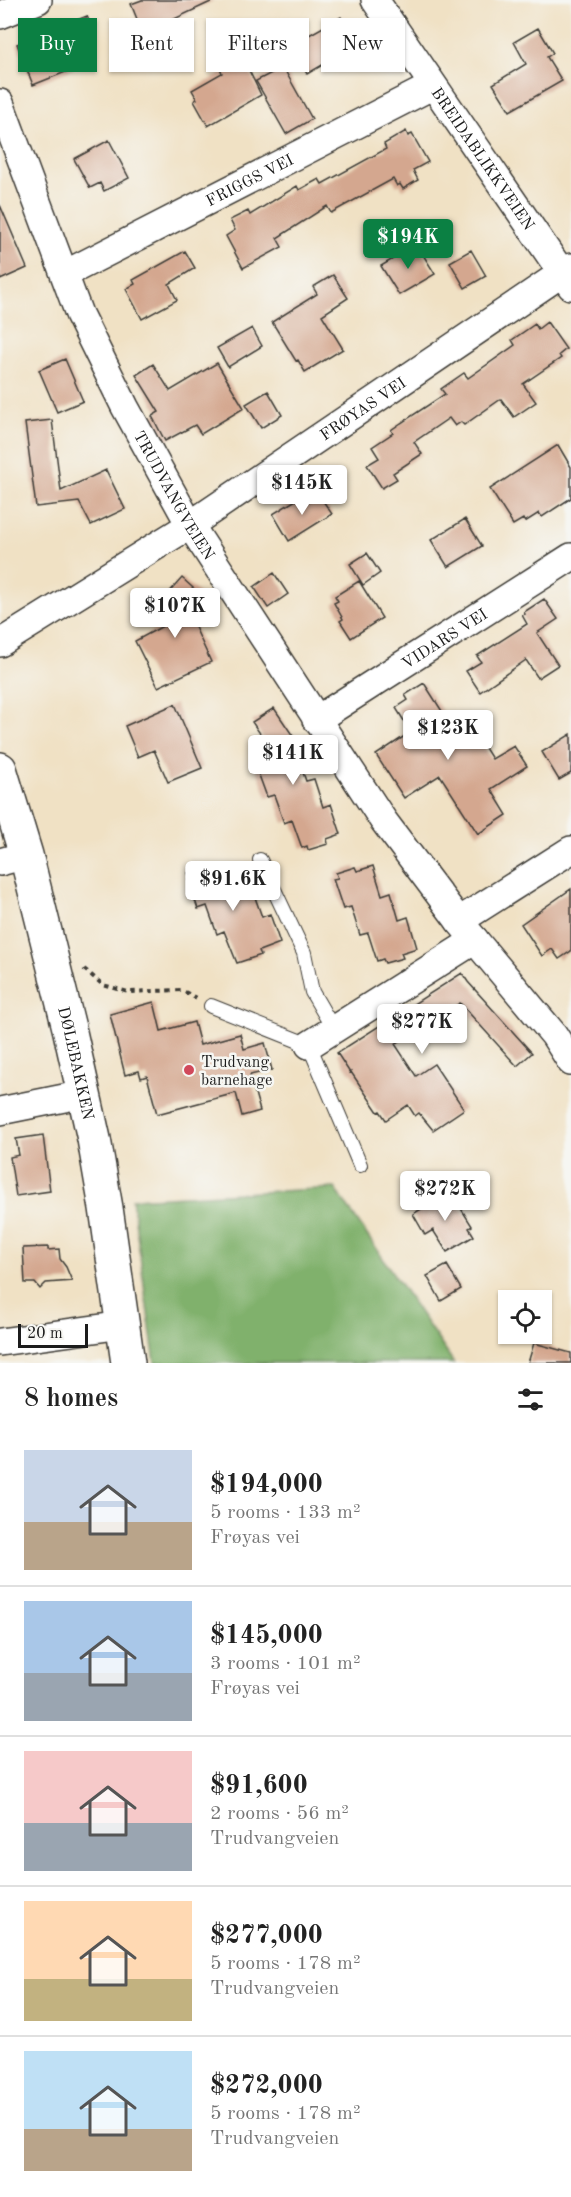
<!DOCTYPE html>
<html lang="en">
<head>
<meta charset="utf-8">
<style>
  :root { --surface:#fff; --page:#f2f2f2; --text:#222; --muted:#767676; --line:#e0e0e0; --accent:#0b8043 }
  body { margin:0; font-family:"Old Standard TT",serif; background:var(--page); color:var(--text); height:100vh; display:flex; flex-direction:column; font-size:22px; white-space:nowrap }
  * { box-sizing:border-box; margin:0 }
  p { font-size:20px; color:var(--muted) }
  .icon { flex:none; width:33px; height:33px; fill:none; stroke:currentColor; stroke-width:2; stroke-linecap:round; stroke-linejoin:round }
  .map { position:relative; height:1363px; overflow:hidden }
  .sheet { display:flex; flex-direction:column; background:var(--surface); flex:1 }
  .sheet>* { flex:none }
  .hud { position:absolute; left:18px; top:18px; width:536px; height:54px; display:flex; gap:12px }
  .fabs { position:absolute; left:498px; top:1290px; display:grid; gap:12px }
  .fabs a { display:grid; place-items:center; width:54px; height:54px; border-radius:0px; background:var(--surface); box-shadow:0 2px 4px #0004; font-size:30px }
  .scale { position:absolute; left:18px; bottom:15px; width:70px; box-sizing:border-box; padding-left:6px; border:3px solid #1c1c1c; border-top:0; font-size:16px; line-height:21px; white-space:nowrap; color:#1c1c1c; -webkit-text-stroke:4px #f6f6f2; paint-order:stroke }
  .price { position:absolute; translate:-50% -51px; padding:0 14px; border-radius:6px; background:#fff; color:#222; font-size:20px; line-height:39px; filter:drop-shadow(0 2px 3px #0008) }
  .price::after { content:''; position:absolute; left:50%; top:36px; width:18px; height:14px; margin-left:-9px; background:inherit; clip-path:polygon(0 0,100% 0,50% 100%) }
  .price.selected { background:var(--accent); color:#fff }
  ul { padding:0; list-style:none }
  li { display:flex; align-items:center; gap:18px; height:150px; padding:0 24px }
  li+li { border-top:2px solid var(--line) }
  li span { display:grid; place-items:center; flex:none; width:168px; height:120px; border-radius:0px; color:#555 }
  li>.icon { margin-inline-start:auto }
  span .icon { width:72px; height:72px; fill:#fffc; stroke-width:1 }
  li b { font-size:26px }
  h2 { display:flex; justify-content:space-between; align-items:center; height:72px; padding:0 24px; font-size:26px }
  .tag { padding:0 21px; border-radius:0px; background:var(--surface); box-shadow:0 2px 4px #0004; font-size:21px; line-height:54px }
  .tag.selected { background:var(--accent); color:#fff }
  .map>svg:first-child { display:block }
  .forest { fill:#80b16c; stroke:#4e6644; stroke-width:1.5 }
  .building { fill:#d4a78f }
  .lines { fill:none; stroke-linecap:round; stroke-linejoin:round }
  .lane-casing { stroke:#3c3a35; stroke-width:16 }
  .street-casing { stroke:#3c3a35; stroke-width:30 }
  .secondary-casing { stroke:#3c3a35; stroke-width:36 }
  .path { stroke:#3c3a35; stroke-width:4; stroke-dasharray:4.5 4.5; stroke-linecap:butt }
  .lane { stroke:#fff; stroke-width:14 }
  .street { stroke:#fff; stroke-width:27 }
  .secondary { stroke:#fff; stroke-width:33 }
  .poi-dot { fill:#d1495b; stroke:#f6f6f2; stroke-width:2 }
  .labels { text-anchor:middle; stroke-width:5; stroke-linejoin:round; paint-order:stroke }
  .street-label { font-size:16px; fill:#1c1c1c; stroke:#f6f6f2 }
  .poi-label { font-size:16px; fill:#1c1c1c; stroke:#f6f6f2; text-anchor:start }
</style>
</head>
<body>
<div class="map">
<svg width="571" height="1363" viewBox="0 0 571 1363">
  <rect width="100%" height="100%" fill="#f6f6f2"/>
  <filter id="ink" filterUnits="userSpaceOnUse"><feTurbulence type="fractalNoise" baseFrequency=".0167" numOctaves="2"/><feDisplacementMap in="SourceGraphic" scale="12" xChannelSelector="R" yChannelSelector="G"/><feConvolveMatrix kernelMatrix="1 2 1 2 8 2 1 2 1" color-interpolation-filters="sRGB"/></filter>
  <filter id="wash" filterUnits="userSpaceOnUse"><feTurbulence type="fractalNoise" baseFrequency=".008" numOctaves="4" result="noise"/><feDisplacementMap in="SourceGraphic" scale="24" xChannelSelector="R" yChannelSelector="G"/><feGaussianBlur stdDeviation="1.35" result="paint"/><feColorMatrix in="noise" values="0 0 0 0 0 0 0 0 0 0 0 0 0 0 0 0 0 1.4 0 .05"/><feComposite in="paint" operator="in"/></filter>
  <g filter="url(#wash)">
    <rect width="100%" height="100%" fill="#f0e1c4"/>
    <!-- forest -->
    <path class="forest" d="M 335,1188 L 454,1363 L 155,1363 L 132,1199 Z"/>
    <g id="blocks">
      <!-- building -->
      <path class="building" d="M 142,0 L 215,0 L 172,20 L 173,22 L 143,34 L 131,4 Z
        M 87,16 L 95,35 L 91,37 L 92,40 L 67,51 L 73,69 L 33,85 L 17,44 Z
        M 341,17 L 357,45 L 307,74 L 291,45 Z
        M 538,28 L 553,53 L 547,57 L 562,81 L 510,111 L 493,84 L 526,64 L 514,42 Z
        M 240,52 L 261,95 L 208,126 L 194,101 L 197,99 L 192,90 L 222,73 L 218,63 Z
        M 283,67 L 312,119 L 286,134 L 256,81 Z
        M 406,131 L 408,136 L 412,134 L 428,162 L 413,170 L 418,180 L 403,189 L 400,184 L 397,186 L 393,179 L 331,213 L 327,206 L 277,238 L 282,247 L 243,268 L 226,236 L 235,230 L 230,220 L 248,211 L 250,215 L 297,186 L 299,190 L 319,179 L 322,184 L 386,149 L 384,144 Z
        M 109,140 L 129,178 L 104,191 L 100,183 L 90,188 L 74,159 Z
        M 0,205 L 27,268 L 0,280 Z
        M 417,245 L 435,274 L 399,295 L 381,266 Z
        M 471,250 L 486,276 L 465,288 L 450,262 Z
        M 185,251 L 195,268 L 169,284 L 177,300 L 142,319 L 126,289 L 135,284 L 133,280 Z
        M 333,275 L 348,298 L 322,315 L 343,349 L 305,372 L 298,360 L 296,361 L 272,322 L 317,294 L 313,287 Z
        M 547,322 L 566,349 L 559,355 L 561,358 L 523,384 L 536,402 L 514,417 L 501,399 L 464,425 L 461,422 L 455,426 L 449,418 L 414,442 L 422,454 L 393,473 L 397,479 L 382,488 L 367,465 L 379,458 L 372,447 L 393,433 L 391,430 L 401,423 L 445,394 L 441,389 L 464,373 L 468,378 L 515,345 L 512,340 L 535,324 L 538,329 Z
        M 252,328 L 262,346 L 228,367 L 217,348 Z
        M 65,359 L 83,401 L 57,412 L 39,370 Z
        M 217,363 L 244,408 L 201,434 L 195,425 L 165,441 L 152,416 L 159,412 L 136,375 L 153,364 L 170,391 Z
        M 268,391 L 282,415 L 261,428 L 246,404 Z
        M 52,420 L 61,491 L 106,470 L 125,509 L 91,525 L 79,502 L 36,507 L 25,423 Z
        M 558,445 L 571,467 L 571,498 L 542,517 L 539,513 L 525,522 L 523,519 L 513,525 L 490,489 Z
        M 304,495 L 309,501 L 319,495 L 332,514 L 289,541 L 273,514 Z
        M 465,519 L 482,546 L 448,567 L 431,540 Z
        M 367,553 L 380,573 L 363,585 L 350,564 Z
        M 274,573 L 288,594 L 268,608 L 254,587 Z
        M 182,578 L 202,596 L 188,612 L 211,662 L 158,687 L 135,641 L 174,620 L 158,605 Z
        M 359,581 L 382,618 L 351,638 L 340,621 L 343,619 L 334,603 L 338,601 L 335,596 Z
        M 544,599 L 558,619 L 537,633 L 558,665 L 538,678 L 526,660 L 480,692 L 466,671 L 481,662 L 477,656 L 527,624 L 522,615 L 525,614 L 524,612 Z
        M 424,683 L 461,741 L 475,732 L 492,759 L 514,746 L 527,766 L 491,789 L 507,815 L 478,834 L 440,775 L 404,798 L 376,755 L 411,732 L 396,708 L 408,700 L 405,695 Z
        M 175,704 L 202,768 L 168,782 L 154,750 L 138,757 L 125,726 Z
        M 274,708 L 295,739 L 292,741 L 306,781 L 314,779 L 323,807 L 331,804 L 341,834 L 327,839 L 328,844 L 308,850 L 307,846 L 302,848 L 292,820 L 284,823 L 274,795 L 267,797 L 256,767 L 262,765 L 261,760 L 275,755 L 252,722 Z
        M 571,734 L 571,773 L 559,780 L 542,752 Z
        M 227,865 L 234,885 L 241,882 L 245,892 L 252,889 L 262,917 L 270,914 L 280,943 L 259,951 L 261,955 L 237,963 L 224,931 L 217,934 L 207,906 L 198,909 L 188,879 L 190,878 L 188,873 L 209,866 L 211,871 Z
        M 373,866 L 382,895 L 391,892 L 399,920 L 408,917 L 417,948 L 401,953 L 403,958 L 385,963 L 383,959 L 377,961 L 368,933 L 360,935 L 351,907 L 343,909 L 333,879 L 338,878 L 336,873 L 355,867 L 357,871 Z
        M 571,889 L 571,951 L 559,959 L 552,949 L 542,956 L 521,924 Z
        M 462,973 L 468,982 L 532,1053 L 517,1066 L 460,1003 L 395,1044 L 416,1076 L 434,1064 L 464,1109 L 433,1130 L 419,1113 L 415,1116 L 408,1105 L 386,1120 L 380,1111 L 378,1112 L 351,1072 L 350,1073 L 337,1053 Z
        M 154,1002 L 161,1031 L 194,1022 L 200,1045 L 240,1034 L 244,1049 L 265,1043 L 272,1070 L 250,1075 L 260,1111 L 242,1116 L 236,1093 L 157,1114 L 147,1076 L 141,1078 L 139,1071 L 125,1075 L 110,1014 Z
        M 43,1135 L 50,1191 L 16,1196 L 10,1157 L 19,1155 L 16,1139 Z
        M 450,1191 L 472,1226 L 469,1228 L 474,1236 L 447,1252 L 433,1230 L 425,1235 L 413,1214 Z
        M 48,1247 L 48,1250 L 59,1249 L 60,1259 L 66,1267 L 72,1281 L 46,1283 L 40,1289 L 35,1283 L 25,1283 L 23,1248 Z
        M 447,1265 L 461,1289 L 441,1301 L 427,1276 Z
        M 534,1343 L 571,1353 L 571,1363 L 528,1363 Z"/>
    </g>
  </g>
  <g filter="url(#ink)">
    <use href="#blocks" fill-opacity="0" stroke="#3c3a35" stroke-width="1.5"/>
    <g class="lines">
      <defs>
        <path id="lane" d="M 260,860 L 304,953 L 312,992 L 334,1030
          M 211,1006 L 309,1045 L 360,1165"/>
        <g id="street">
          <path id="s1" d="M 375,0 L 571,286"/>
          <path d="M 0,15 L 38,0"/>
          <path id="s2" d="M 0,103 L 79,314 L 125,407 L 190,525 L 383,820 L 459,921 L 554,1035 L 571,1062"/>
          <path id="s3" d="M 65,274 L 432,86"/>
          <path id="s4" d="M 0,643 L 190,525 L 571,267"/>
          <path id="s5" d="M 316,720 L 571,557"/>
          <path d="M 0,862 L 26,855"/>
          <path d="M 459,921 L 571,850"/>
          <path d="M 309,1045 L 475,940"/>
          <path d="M 0,1111 L 84,1094"/>
          <path d="M 0,1342 L 123,1325"/>
        </g>
        <g id="secondary">
          <path id="s6" d="M 0,769 L 26,855 L 70,1032 L 94,1139 L 106,1208 L 128,1363"/>
        </g>
      </defs>
      <!-- lane casing -->
      <use href="#lane" class="lane-casing"/>
      <!-- street casing -->
      <use href="#street" class="street-casing"/>
      <!-- secondary casing -->
      <use href="#secondary" class="secondary-casing"/>
      <!-- path -->
      <path class="path" d="M 84,969 L 103,985 L 128,992 L 181,990 L 196,998"/>
      <!-- lane -->
      <use href="#lane" class="lane"/>
      <!-- street -->
      <use href="#street" class="street"/>
      <!-- secondary -->
      <use href="#secondary" class="secondary"/>
    </g>
  </g>
  <!-- markers -->
  <circle class="poi-dot" cx="189" cy="1070" r="6"/>
  <g class="labels">
    <!-- street labels -->
    <g class="street-label">
      <text dy="6" stroke="none"><textPath href="#s1" startOffset="192">BREIDABLIKKVEIEN</textPath></text>
      <text dy="6" stroke="none"><textPath href="#s3" startOffset="207">FRIGGS VEI</textPath></text>
      <text dy="6" stroke="none"><textPath href="#s4" startOffset="432">FRØYAS VEI</textPath></text>
      <text dy="6" stroke="none"><textPath href="#s2" startOffset="430">TRUDVANGVEIEN</textPath></text>
      <text dy="6" stroke="none"><textPath href="#s5" startOffset="152">VIDARS VEI</textPath></text>
      <text dy="6" stroke="none"><textPath href="#s6" startOffset="304">DØLEBAKKEN</textPath></text>
    </g>
    <!-- poi labels -->
    <g class="poi-label">
      <text x="201" y="1067">Trudvang<tspan x="201" dy="18">barnehage</tspan></text>
    </g>
  </g>
</svg>
<div class="fabs">
<a><svg class="icon" aria-label="locate" viewBox="0 0 24 24"><circle cx="12" cy="12" r="6"/><path d="M12 2v4M12 18v4M2 12h4M18 12h4"/></svg></a>
</div>
<div class="scale">20 m</div>
<b class="price selected" style="left:408px;top:270px">$194K</b>
<b class="price" style="left:302px;top:516px">$145K</b>
<b class="price" style="left:175px;top:639px">$107K</b>
<b class="price" style="left:448px;top:761px">$123K</b>
<b class="price" style="left:293px;top:786px">$141K</b>
<b class="price" style="left:233px;top:912px">$91.6K</b>
<b class="price" style="left:422px;top:1055px">$277K</b>
<b class="price" style="left:445px;top:1222px">$272K</b>
<div class="hud">
<a class="tag selected">Buy</a>
<a class="tag">Rent</a>
<a class="tag">Filters</a>
<a class="tag">New</a>
</div>
</div>
<section class="sheet">
<h2>8 homes<svg class="icon" aria-label="filters" viewBox="0 0 24 24"><path d="M4 7h16M4 17h16"/><circle cx="9" cy="7" r="2"/><circle cx="15" cy="17" r="2"/></svg></h2>
<ul>
<li><span style="background:linear-gradient(#c9d6e8 60%,#b9a48a 0)"><svg class="icon" aria-label="home" viewBox="0 0 24 24"><path d="M3 11l9-7 9 7M6 9v11h12V9"/></svg></span><div><b>$194,000</b><p>5 rooms · 133 m²</p><p>Frøyas vei</p></div></li>
<li><span style="background:linear-gradient(#a9c7e8 60%,#9aa5b1 0)"><svg class="icon" aria-label="home" viewBox="0 0 24 24"><path d="M3 11l9-7 9 7M6 9v11h12V9"/></svg></span><div><b>$145,000</b><p>3 rooms · 101 m²</p><p>Frøyas vei</p></div></li>
<li><span style="background:linear-gradient(#f6c9c9 60%,#9aa5b1 0)"><svg class="icon" aria-label="home" viewBox="0 0 24 24"><path d="M3 11l9-7 9 7M6 9v11h12V9"/></svg></span><div><b>$91,600</b><p>2 rooms · 56 m²</p><p>Trudvangveien</p></div></li>
<li><span style="background:linear-gradient(#ffd9b3 65%,#c2b280 0)"><svg class="icon" aria-label="home" viewBox="0 0 24 24"><path d="M3 11l9-7 9 7M6 9v11h12V9"/></svg></span><div><b>$277,000</b><p>5 rooms · 178 m²</p><p>Trudvangveien</p></div></li>
<li><span style="background:linear-gradient(#bfe0f5 65%,#b9a48a 0)"><svg class="icon" aria-label="home" viewBox="0 0 24 24"><path d="M3 11l9-7 9 7M6 9v11h12V9"/></svg></span><div><b>$272,000</b><p>5 rooms · 178 m²</p><p>Trudvangveien</p></div></li>
</ul>
</section>
</body>
</html>
